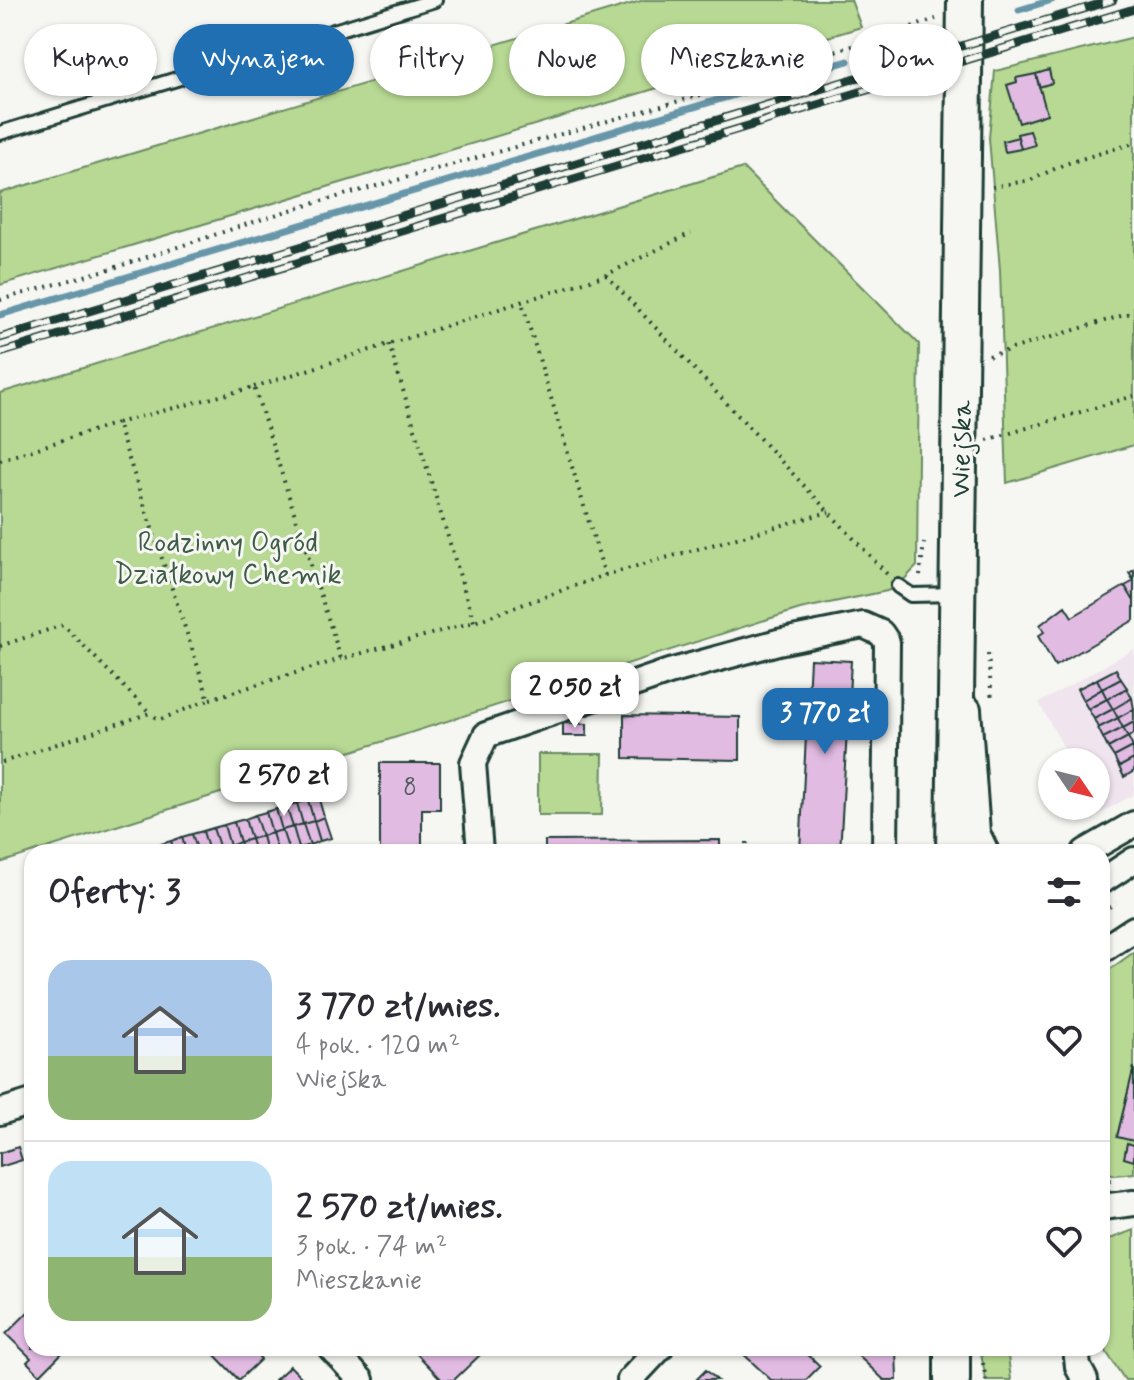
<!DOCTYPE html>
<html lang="pl">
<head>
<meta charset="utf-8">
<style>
  :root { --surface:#fff; --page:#f7f7f7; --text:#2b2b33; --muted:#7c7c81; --line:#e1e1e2; --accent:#1f6fb2 }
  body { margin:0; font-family:Mynerve,sans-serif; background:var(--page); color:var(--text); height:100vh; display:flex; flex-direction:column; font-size:30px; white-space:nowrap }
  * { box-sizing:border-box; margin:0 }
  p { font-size:26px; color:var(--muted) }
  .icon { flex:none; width:44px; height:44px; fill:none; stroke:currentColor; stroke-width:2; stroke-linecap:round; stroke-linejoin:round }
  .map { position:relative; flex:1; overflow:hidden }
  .drawer { position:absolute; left:24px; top:844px; width:1086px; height:512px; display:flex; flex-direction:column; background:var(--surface); border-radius:24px; box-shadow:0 2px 6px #0004 }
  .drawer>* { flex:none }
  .guide { position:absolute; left:24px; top:24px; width:1086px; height:72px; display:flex; gap:16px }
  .needle { width:52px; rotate:125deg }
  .controls { position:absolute; left:1038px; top:748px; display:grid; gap:16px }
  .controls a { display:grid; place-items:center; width:72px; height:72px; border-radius:50%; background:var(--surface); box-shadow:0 2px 6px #0004; font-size:40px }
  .price { position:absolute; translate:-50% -68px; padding:0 18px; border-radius:16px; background:#fff; color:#222; font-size:26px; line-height:52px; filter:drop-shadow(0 2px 4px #0008) }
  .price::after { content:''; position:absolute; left:50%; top:48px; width:24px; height:18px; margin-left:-12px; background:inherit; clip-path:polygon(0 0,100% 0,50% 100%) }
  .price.selected { background:var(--accent); color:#fff }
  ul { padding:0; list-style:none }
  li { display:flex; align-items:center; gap:24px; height:200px; padding:0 24px }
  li+li { border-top:2px solid var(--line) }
  li span { display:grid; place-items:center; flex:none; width:224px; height:160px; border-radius:24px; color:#555 }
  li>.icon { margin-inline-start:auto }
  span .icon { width:96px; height:96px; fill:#fffc; stroke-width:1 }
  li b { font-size:34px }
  h2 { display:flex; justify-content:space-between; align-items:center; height:96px; padding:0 24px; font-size:34px }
  .chip { padding:0 28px; border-radius:36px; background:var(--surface); box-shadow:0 2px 6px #0004; font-size:28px; line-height:72px }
  .chip.selected { background:var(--accent); color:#fff }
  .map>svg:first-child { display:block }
  .built { fill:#f0e4ee }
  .green { fill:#b7d993; stroke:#6b8b64; stroke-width:2 }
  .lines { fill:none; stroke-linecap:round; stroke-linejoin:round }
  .stream { stroke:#6896a9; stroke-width:7 }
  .building { fill:#e2bbe3; stroke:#1f3d34; stroke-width:2 }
  .lane-casing { stroke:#1f3d34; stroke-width:18 }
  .street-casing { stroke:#1f3d34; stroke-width:30 }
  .secondary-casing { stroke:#1f3d34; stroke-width:40 }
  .path { stroke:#1f3d34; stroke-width:4; stroke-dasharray:2 6; stroke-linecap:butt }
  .lane { stroke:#f6f6f2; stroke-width:12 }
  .street { stroke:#f6f6f2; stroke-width:24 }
  .secondary { stroke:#f6f6f2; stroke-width:34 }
  .rail-casing { stroke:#1f3d34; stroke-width:9 }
  .rail { stroke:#f6f6f2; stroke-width:6; stroke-dasharray:18; stroke-linecap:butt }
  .labels { text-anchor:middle; stroke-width:6; stroke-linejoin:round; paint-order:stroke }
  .number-label { font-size:24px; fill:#505c60 }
  .street-label { font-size:28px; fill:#1f3d34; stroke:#f6f6f2 }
  .park-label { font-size:28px; fill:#3d5c47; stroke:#f6f6f2 }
</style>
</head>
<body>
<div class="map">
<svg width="1134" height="1380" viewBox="0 0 1134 1380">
  <rect width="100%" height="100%" fill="#f6f6f2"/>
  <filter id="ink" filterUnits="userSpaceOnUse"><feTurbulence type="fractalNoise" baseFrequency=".0125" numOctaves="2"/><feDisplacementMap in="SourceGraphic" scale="16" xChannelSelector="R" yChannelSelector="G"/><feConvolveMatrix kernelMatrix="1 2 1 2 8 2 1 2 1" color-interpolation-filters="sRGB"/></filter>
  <g filter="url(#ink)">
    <!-- built -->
    <path class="built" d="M 1134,649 L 1134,794 L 1101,813 L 1096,803 L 1096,762 L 1072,762 L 1039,703 Z"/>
    <!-- green -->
    <path class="green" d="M 644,0 L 851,0 L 861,27 L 0,285 L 0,193 Z
      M 1134,37 L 1134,445 L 1007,483 L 1000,270 L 989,138 L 995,71 Z
      M 743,168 L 919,344 L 917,566 L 898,586 L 887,591 L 800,609 L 0,863 L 0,393 Z
      M 538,754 L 603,754 L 602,815 L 538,815 Z
      M 1134,952 L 1134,1067 L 1117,1136 L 1134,1141 L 1134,1173 L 1115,1175 L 1102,1170 L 1102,975 Z
      M 1134,1230 L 1134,1380 L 1125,1380 L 1107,1353 L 1102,1338 L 1102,1242 Z
      M 980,1348 L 1007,1348 L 1011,1380 L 986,1380 Z"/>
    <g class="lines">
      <!-- stream -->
      <path class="stream" d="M 1019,10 L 1052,0
        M 0,315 L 848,61"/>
    </g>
    <!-- building -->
    <path class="building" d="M 1049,70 L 1052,83 L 1039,87 L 1036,74 Z
      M 1036,74 L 1047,114 L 1019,123 L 1007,85 L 1017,82 L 1016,78 Z
      M 1030,131 L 1035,145 L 1021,149 L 1017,134 Z
      M 1018,137 L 1021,149 L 1005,152 L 1003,141 Z
      M 1134,570 L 1134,601 L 1125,586 L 1134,581 L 1129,573 Z
      M 1125,586 L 1134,601 L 1134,620 L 1055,666 L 1038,636 L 1044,632 L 1040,625 L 1065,606 L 1072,617 Z
      M 810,659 L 851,661 L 840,852 L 800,852 Z
      M 1116,669 L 1121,679 L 1102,689 L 1097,679 Z
      M 1097,679 L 1102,689 L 1083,700 L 1077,689 Z
      M 1121,679 L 1127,688 L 1107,699 L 1102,689 Z
      M 1127,688 L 1132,698 L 1113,709 L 1107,699 Z
      M 1102,689 L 1107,699 L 1088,709 L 1083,700 Z
      M 1132,698 L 1134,709 L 1118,718 L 1113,709 Z
      M 1107,699 L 1113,709 L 1094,719 L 1088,709 Z
      M 1113,709 L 1118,718 L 1098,728 L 1094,719 Z
      M 1134,709 L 1134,722 L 1123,728 L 1118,718 Z
      M 624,715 L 740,717 L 740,760 L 624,758 Z
      M 1118,718 L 1123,728 L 1103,738 L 1098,728 Z
      M 1134,722 L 1134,734 L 1128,737 L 1123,728 Z
      M 563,723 L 587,724 L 587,736 L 563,736 Z
      M 1123,728 L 1128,737 L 1108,748 L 1103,738 Z
      M 1128,737 L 1133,747 L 1114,757 L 1108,748 Z
      M 1133,747 L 1134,759 L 1119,767 L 1114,757 Z
      M 1134,759 L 1134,771 L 1124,777 L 1119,767 Z
      M 380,763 L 440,763 L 440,809 L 422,809 L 422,852 L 380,852 Z
      M 318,796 L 324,817 L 314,821 L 308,800 Z
      M 308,800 L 314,821 L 303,824 L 297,803 Z
      M 297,803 L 303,824 L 293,827 L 286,806 Z
      M 286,806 L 293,827 L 282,830 L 276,809 Z
      M 276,809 L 282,830 L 272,833 L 266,812 Z
      M 266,812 L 272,833 L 262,836 L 255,815 Z
      M 255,815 L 262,836 L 251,839 L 245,819 Z
      M 324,817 L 331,838 L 320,841 L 314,821 Z
      M 245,819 L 251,839 L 240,842 L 234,822 Z
      M 314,821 L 320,841 L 310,845 L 303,824 Z
      M 234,822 L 240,842 L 230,846 L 224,825 Z
      M 303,824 L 310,845 L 299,848 L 293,827 Z
      M 224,825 L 230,846 L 220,849 L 213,828 Z
      M 293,827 L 299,848 L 289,851 L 282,830 Z
      M 213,828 L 220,849 L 209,852 L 203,831 Z
      M 282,830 L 289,851 L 278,852 L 272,833 Z
      M 203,831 L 209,852 L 198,852 L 192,834 Z
      M 272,833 L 278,852 L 266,852 L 262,836 Z
      M 192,834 L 198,852 L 186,852 L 182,837 Z
      M 262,836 L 266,852 L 255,852 L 251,839 Z
      M 182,837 L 186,852 L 175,852 L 171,841 Z
      M 251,839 L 255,852 L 243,852 L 240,842 Z
      M 720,840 L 720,852 L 545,852 L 545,841 Z
      M 171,841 L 175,852 L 163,852 L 161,844 Z
      M 1134,1067 L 1134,1141 L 1117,1137 Z
      M 1127,1143 L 1134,1145 L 1134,1161 L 1124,1158 Z
      M 18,1147 L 22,1160 L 0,1167 L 0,1153 Z
      M 30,1310 L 32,1348 L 67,1348 L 40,1375 L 27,1362 L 31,1358 L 6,1334 Z
      M 208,1348 L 251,1348 L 261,1359 L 239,1380 Z
      M 421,1348 L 476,1348 L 481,1354 L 454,1380 L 442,1380 L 416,1353 Z
      M 737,1348 L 801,1348 L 820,1366 L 806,1380 L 771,1380 Z
      M 850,1348 L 896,1348 L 897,1380 L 884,1380 Z
      M 290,1366 L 304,1380 L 275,1380 Z
      M 706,1370 L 717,1380 L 696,1380 Z"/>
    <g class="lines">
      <defs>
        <path id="lane" d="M 0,133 L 435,0
          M 898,586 L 911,595 L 956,594"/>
        <path id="street" d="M 968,709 L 977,833 L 986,852
          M 480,852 L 473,763 L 486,735 L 669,672 L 778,642 L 863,625 L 881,633 L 887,642 L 885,852
          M 1085,852 L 1134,824
          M 1102,881 L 1134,860
          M 1102,950 L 1134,929
          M 0,1112 L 32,1102
          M 1102,1207 L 1134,1203
          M 331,1348 L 361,1380
          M 1076,1348 L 1078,1367 L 1085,1380
          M 630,1380 L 660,1348"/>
        <path id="secondary" d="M 954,852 L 965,0
          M 952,1380 L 952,1348"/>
      </defs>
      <!-- lane casing -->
      <use href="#lane" class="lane-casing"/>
      <!-- street casing -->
      <use href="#street" class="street-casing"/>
      <!-- secondary casing -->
      <use href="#secondary" class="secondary-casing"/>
      <!-- path -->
      <path class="path" d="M 992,187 L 1031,180 L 1065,164 L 1134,143
        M 606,275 L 887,574
        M 0,300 L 120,266 L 287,211 L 697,96 L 936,19
        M 523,306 L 605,575
        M 389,344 L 474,622
        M 989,356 L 1134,312
        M 254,387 L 606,275 L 691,233
        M 117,423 L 254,387 L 341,659 L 474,622 L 605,575 L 829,512
        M 987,440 L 1134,396
        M 0,460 L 117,423 L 209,700 L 159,720 L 150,713
        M 920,576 L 924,543
        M 0,646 L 63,625 L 150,713 L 0,763
        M 988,654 L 992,701
        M 210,699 L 341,659
        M 747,842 L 747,852
        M 1102,911 L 1116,903
        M 1102,1177 L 1112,1181
        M 983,1363 L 986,1380"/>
      <!-- lane -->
      <use href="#lane" class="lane"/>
      <!-- street -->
      <use href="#street" class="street"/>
      <!-- secondary -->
      <use href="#secondary" class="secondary"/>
      <defs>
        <path id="rail" d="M 0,338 L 1113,0
          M 0,353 L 1134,9"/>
      </defs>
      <!-- rail casing -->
      <use href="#rail" class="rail-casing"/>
      <!-- rail -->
      <use href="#rail" class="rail"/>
    </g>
  </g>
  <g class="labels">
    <!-- number labels -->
    <g class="number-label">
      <text x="410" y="794">8</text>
    </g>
    <!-- street labels -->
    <g class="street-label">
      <text transform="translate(960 449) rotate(-89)" y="10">Wiejska</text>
    </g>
    <!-- park labels -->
    <g class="park-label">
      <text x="228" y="551">Rodzinny Ogród<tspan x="228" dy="32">Działkowy Chemik</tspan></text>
    </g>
  </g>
</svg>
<div class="controls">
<a><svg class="needle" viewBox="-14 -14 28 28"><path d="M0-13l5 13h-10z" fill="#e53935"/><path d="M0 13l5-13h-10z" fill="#7c7c81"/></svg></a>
</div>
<b class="price" style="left:575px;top:730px">2 050 zł</b>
<b class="price selected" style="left:825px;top:756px">3 770 zł</b>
<b class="price" style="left:284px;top:818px">2 570 zł</b>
<div class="guide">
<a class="chip">Kupno</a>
<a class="chip selected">Wynajem</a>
<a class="chip">Filtry</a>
<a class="chip">Nowe</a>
<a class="chip">Mieszkanie</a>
<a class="chip">Dom</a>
</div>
<section class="drawer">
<h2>Oferty: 3<svg class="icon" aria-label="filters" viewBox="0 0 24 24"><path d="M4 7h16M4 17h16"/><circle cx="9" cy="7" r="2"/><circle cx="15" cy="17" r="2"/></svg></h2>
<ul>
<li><span style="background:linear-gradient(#a9c7e8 60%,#8fb573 0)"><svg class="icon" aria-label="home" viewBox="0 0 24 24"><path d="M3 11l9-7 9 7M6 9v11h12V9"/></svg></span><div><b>3 770 zł/mies.</b><p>4 pok. · 120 m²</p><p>Wiejska</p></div><svg class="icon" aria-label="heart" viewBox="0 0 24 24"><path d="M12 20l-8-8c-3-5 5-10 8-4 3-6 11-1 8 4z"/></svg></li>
<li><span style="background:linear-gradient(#bfe0f5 60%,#8fb573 0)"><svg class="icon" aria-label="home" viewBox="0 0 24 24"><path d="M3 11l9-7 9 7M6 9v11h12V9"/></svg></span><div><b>2 570 zł/mies.</b><p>3 pok. · 74 m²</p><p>Mieszkanie</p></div><svg class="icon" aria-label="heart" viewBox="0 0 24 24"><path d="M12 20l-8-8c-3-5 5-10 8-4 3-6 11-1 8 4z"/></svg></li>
</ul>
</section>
</div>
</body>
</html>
